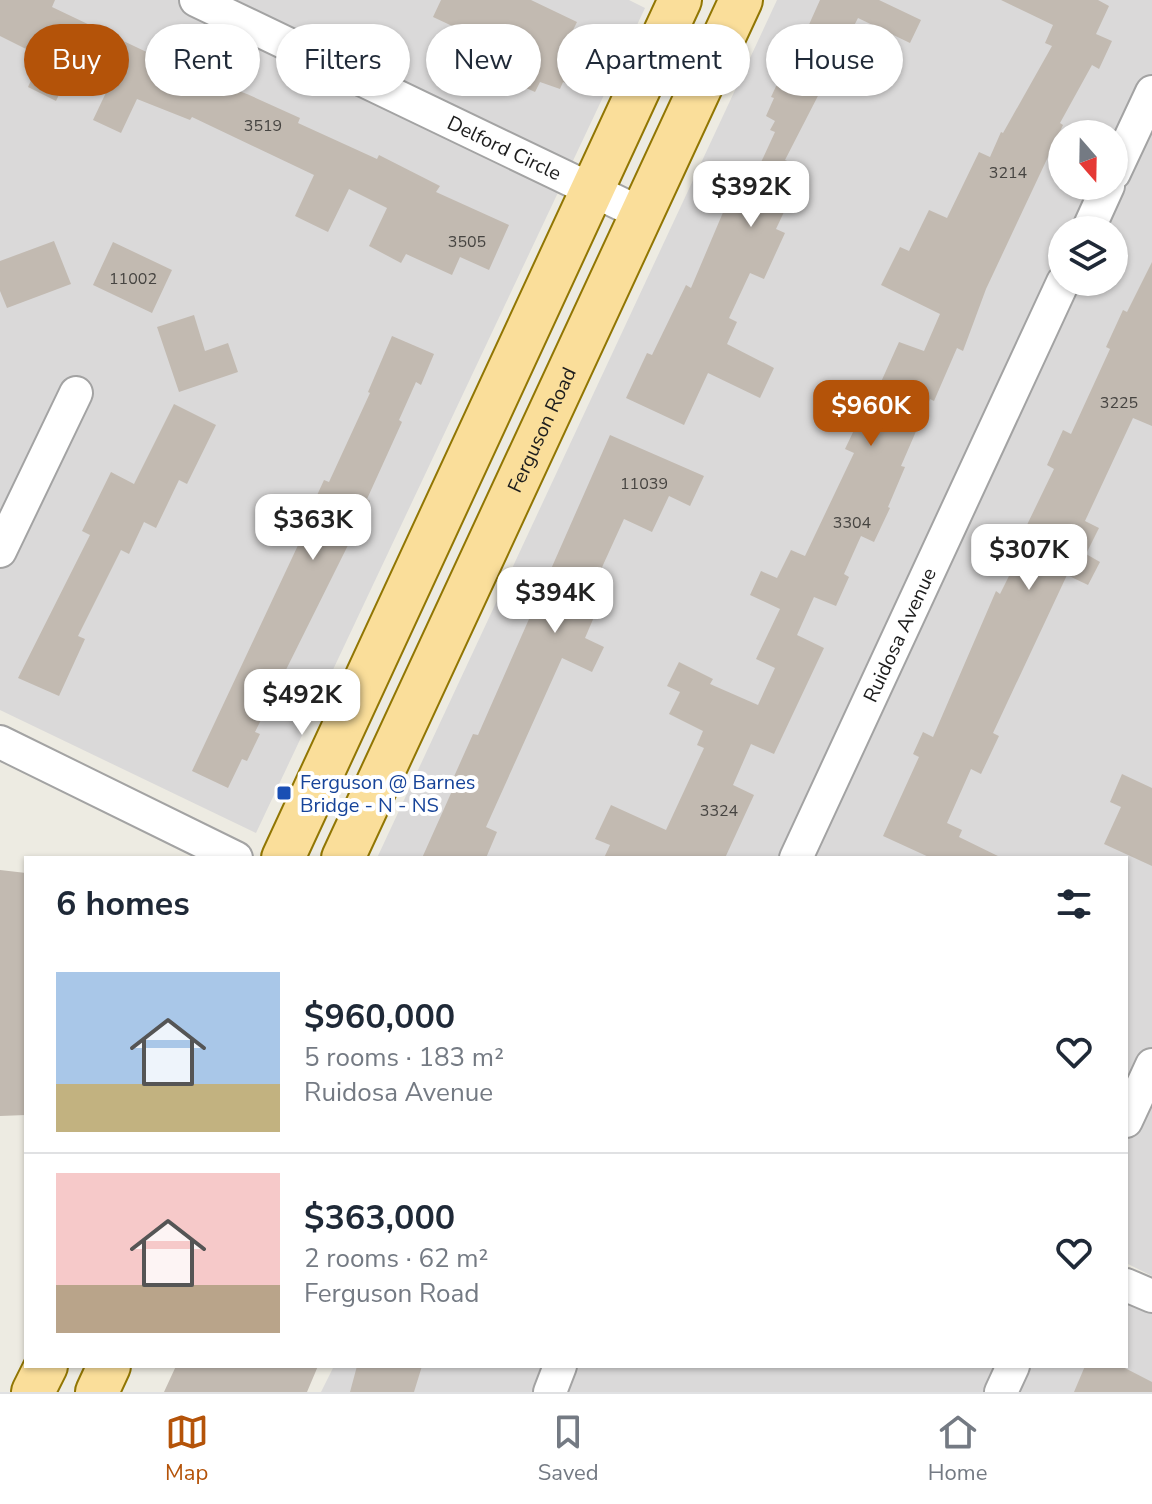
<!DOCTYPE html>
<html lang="en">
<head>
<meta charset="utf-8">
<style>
  :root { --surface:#fff; --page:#f2f2f3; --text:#1f2937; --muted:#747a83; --line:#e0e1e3; --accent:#b45309 }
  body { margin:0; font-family:"Nunito Sans",sans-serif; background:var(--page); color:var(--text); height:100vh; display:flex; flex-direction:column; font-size:30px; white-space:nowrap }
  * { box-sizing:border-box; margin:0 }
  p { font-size:26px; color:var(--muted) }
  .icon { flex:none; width:44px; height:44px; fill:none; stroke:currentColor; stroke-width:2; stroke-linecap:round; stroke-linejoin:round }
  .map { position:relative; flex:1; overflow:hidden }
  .drawer { position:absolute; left:24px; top:856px; width:1104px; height:512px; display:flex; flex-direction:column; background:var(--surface); border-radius:0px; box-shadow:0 2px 6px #0004 }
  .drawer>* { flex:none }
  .top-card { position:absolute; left:24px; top:24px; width:1104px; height:72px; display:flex; gap:16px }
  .needle { width:52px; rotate:160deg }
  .controls { position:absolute; left:1048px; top:120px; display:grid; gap:16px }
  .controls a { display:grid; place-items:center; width:80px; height:80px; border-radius:50%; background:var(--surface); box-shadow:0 2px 6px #0004; font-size:40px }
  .price { position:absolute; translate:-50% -68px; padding:0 18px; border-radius:16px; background:#fff; color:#222; font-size:26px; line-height:52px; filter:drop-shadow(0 2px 4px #0008) }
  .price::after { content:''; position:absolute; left:50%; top:48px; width:24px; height:18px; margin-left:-12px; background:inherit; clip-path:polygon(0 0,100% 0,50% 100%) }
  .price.active { background:var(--accent); color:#fff }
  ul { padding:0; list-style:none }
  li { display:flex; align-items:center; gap:24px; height:200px; padding:0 32px }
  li+li { border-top:2px solid var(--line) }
  li span { display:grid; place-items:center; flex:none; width:224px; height:160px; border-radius:0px; color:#555 }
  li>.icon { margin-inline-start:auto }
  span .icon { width:96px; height:96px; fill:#fffc; stroke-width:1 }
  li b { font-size:34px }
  h2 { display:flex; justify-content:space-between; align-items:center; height:96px; padding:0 32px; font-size:34px }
  .pill { padding:0 28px; border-radius:36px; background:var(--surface); box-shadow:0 2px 6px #0004; font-size:28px; line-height:72px }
  .pill.active { background:var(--accent); color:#fff }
  .dock { display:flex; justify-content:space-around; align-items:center; height:112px; border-top:2px solid var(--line); background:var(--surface); font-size:22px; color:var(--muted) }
  .dock a { display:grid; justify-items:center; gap:4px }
  .dock .active { color:var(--accent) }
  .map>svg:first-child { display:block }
  .residential { fill:#dad9d9; fill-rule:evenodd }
  .building { fill:#c2bab1 }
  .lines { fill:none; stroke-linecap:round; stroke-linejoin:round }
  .minor-casing { stroke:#a3a3a3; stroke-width:36 }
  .major-casing { stroke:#917603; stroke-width:46 }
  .minor { stroke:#fff; stroke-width:32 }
  .major { stroke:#fade9a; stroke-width:42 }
  .transit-dot { fill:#1a4fb4; stroke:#fff; stroke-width:3 }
  .labels { text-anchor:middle; stroke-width:8; stroke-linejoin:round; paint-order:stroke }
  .number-label { font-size:16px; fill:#464441 }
  .street-label { font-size:20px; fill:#1c1c1c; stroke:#fff }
  .transit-label { font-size:20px; fill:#164399; stroke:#fff; text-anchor:start }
</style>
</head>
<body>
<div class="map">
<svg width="1152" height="1392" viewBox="0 0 1152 1392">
  <rect width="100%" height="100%" fill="#edebe2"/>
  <!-- residential -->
  <path class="residential" d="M 0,0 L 629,0 L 645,8 L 256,833 L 0,710 Z
    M 777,0 L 1152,0 L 1152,1276 L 1126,1263 L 1126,858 L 377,858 ZM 1062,134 L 1114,134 L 1114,186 L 1062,186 ZM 1062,230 L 1114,230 L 1114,282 L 1062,282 Z
    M 1126,1301 L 1152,1311 L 1152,1392 L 321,1392 L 334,1366 L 1126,1366 Z"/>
  <!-- building -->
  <path class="building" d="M 0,0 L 55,0 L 52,7 L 157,57 L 156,61 L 247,94 L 300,118 L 298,123 L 377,159 L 379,155 L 440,186 L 436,192 L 509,225 L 489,270 L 460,257 L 452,275 L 406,254 L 401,263 L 369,246 L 387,208 L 349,189 L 328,232 L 295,216 L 314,175 L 192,117 L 190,120 L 137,99 L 121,133 L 93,120 L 111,82 L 73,65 L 56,101 L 28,87 L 42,57 L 0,36 Z
    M 441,0 L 531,0 L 577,22 L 571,34 L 585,41 L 581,51 L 591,55 L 576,87 L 563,82 L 560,89 L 540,82 L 535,92 L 515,83 L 517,79 L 470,56 L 478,38 L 433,17 Z
    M 820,0 L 879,0 L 921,20 L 910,43 L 858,18 L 785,160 L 798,166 L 785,195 L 791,197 L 776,229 L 785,233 L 764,279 L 750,273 L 729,318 L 737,322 L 727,344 L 774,368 L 760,398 L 708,373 L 684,425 L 626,398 L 647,353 L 652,355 L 686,285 L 691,288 L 727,203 L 733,206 L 738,194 L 745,197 L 775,132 L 770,130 L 775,121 L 766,116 L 774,98 L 771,97 L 786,65 L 790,67 Z
    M 1001,0 L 1098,0 L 1109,6 L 1096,34 L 1112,41 L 1099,69 L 1092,65 L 1060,123 L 1063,125 L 986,289 L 963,351 L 957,348 L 934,401 L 930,399 L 901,466 L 905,467 L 888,507 L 890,508 L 874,542 L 861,536 L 844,574 L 849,577 L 836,606 L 814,597 L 797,635 L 824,648 L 774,754 L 751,744 L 733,785 L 754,795 L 725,858 L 604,858 L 610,845 L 595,839 L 611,805 L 666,830 L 704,748 L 697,745 L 703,731 L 669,714 L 680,692 L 667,686 L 679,662 L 713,679 L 710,684 L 758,705 L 775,668 L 756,659 L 780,609 L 750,595 L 761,571 L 777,578 L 791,550 L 805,556 L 854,453 L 845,449 L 863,411 L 867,413 L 899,342 L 924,351 L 940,314 L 881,285 L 900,247 L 909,251 L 929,210 L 947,218 L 979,152 L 990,157 L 1001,132 L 1003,133 L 1052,46 L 1045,43 L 1053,25 Z
    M 54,241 L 71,284 L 7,308 L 0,291 L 0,261 Z
    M 113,242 L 172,270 L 152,313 L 93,285 Z
    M 1152,262 L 1152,426 L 1133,418 L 1085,521 L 1099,528 L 1086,554 L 1100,562 L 1088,585 L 1067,575 L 993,733 L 999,736 L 981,774 L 971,769 L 947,823 L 962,830 L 959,837 L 1002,858 L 931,858 L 883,836 L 919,757 L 913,754 L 923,732 L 933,737 L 996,591 L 1000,594 L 1012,570 L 1028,578 L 1046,540 L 1025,529 L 1054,469 L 1047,465 L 1063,430 L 1071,434 L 1110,349 L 1106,347 L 1123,310 L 1127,312 Z
    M 194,315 L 205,351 L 228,343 L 238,372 L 179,392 L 157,327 Z
    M 392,336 L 434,354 L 421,385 L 416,382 L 399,420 L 402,422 L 367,499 L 370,501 L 255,732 L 260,734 L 247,761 L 242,759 L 228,788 L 192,771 L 300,541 L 297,539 L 324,480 L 329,482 L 370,393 L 368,392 Z
    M 174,404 L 216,425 L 187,484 L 179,480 L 156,528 L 144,522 L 129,554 L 121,550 L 78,636 L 85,639 L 59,696 L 18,678 L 90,535 L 82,531 L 111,472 L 134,484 Z
    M 610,435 L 704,476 L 690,506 L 669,496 L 652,532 L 624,519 L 588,598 L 590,600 L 588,606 L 597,610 L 585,638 L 604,647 L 592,672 L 562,658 L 486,827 L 497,832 L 486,858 L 422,858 L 452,791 L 448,790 L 473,734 L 478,735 Z
    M 1122,774 L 1152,788 L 1152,866 L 1104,844 L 1121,807 L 1110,802 Z
    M 0,870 L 26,873 L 26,1115 L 0,1116 Z
    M 176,1366 L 318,1366 L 307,1392 L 164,1392 Z
    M 357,1366 L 422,1366 L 414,1392 L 350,1392 Z
    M 1085,1366 L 1121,1366 L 1152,1382 L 1152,1392 L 1074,1392 Z"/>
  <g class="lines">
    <defs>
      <g id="minor">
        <path id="s1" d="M 196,0 L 640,213"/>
        <path d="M 1114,173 L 1152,92"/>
        <path d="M 1088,230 L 1108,186"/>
        <path d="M 0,551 L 76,393"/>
        <path d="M 0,742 L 236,858"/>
        <path id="s2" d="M 796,858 L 1063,282"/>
        <path d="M 1126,1121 L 1152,1065"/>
        <path d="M 1126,1285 L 1152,1296"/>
        <path d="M 550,1392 L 560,1366"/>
        <path d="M 1001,1392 L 1013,1366"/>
      </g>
      <g id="major">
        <path d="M 283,858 L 680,0"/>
        <path id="s3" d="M 343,858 L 741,0"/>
        <path d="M 33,1392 L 46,1366"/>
        <path d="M 97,1392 L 109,1366"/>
      </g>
    </defs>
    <!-- minor casing -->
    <use href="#minor" class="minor-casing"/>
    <!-- major casing -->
    <use href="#major" class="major-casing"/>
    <!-- minor -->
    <use href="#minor" class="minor"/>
    <!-- major -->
    <use href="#major" class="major"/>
  </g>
  <!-- markers -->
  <rect class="transit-dot" x="276" y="785" width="16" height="16" rx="4"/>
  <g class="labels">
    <!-- number labels -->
    <g class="number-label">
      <text x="263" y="131">3519</text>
      <text x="1008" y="178">3214</text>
      <text x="467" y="247">3505</text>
      <text x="133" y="284">11002</text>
      <text x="1119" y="408">3225</text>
      <text x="644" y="489">11039</text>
      <text x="852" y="528">3304</text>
      <text x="719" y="816">3324</text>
    </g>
    <!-- street labels -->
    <g class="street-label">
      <text dy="7" stroke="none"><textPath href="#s1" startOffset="342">Delford Circle</textPath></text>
      <text dy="7" stroke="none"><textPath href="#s3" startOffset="472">Ferguson Road</textPath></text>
      <text dy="7" stroke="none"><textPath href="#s2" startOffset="246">Ruidosa Avenue</textPath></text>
    </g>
    <!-- transit labels -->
    <g class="transit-label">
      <text x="300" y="789">Ferguson @ Barnes<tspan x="300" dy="23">Bridge - N - NS</tspan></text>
    </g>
  </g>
</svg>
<div class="controls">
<a><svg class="needle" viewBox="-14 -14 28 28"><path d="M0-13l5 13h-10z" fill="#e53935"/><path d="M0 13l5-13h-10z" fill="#747a83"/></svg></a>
<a><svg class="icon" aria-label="layers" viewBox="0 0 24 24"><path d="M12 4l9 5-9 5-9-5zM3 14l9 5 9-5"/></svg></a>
</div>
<b class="price" style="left:751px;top:229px">$392K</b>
<b class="price active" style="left:871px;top:448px">$960K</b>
<b class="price" style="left:313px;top:562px">$363K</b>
<b class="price" style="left:1029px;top:592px">$307K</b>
<b class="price" style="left:555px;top:635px">$394K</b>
<b class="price" style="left:302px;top:737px">$492K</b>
<div class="top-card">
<a class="pill active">Buy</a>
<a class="pill">Rent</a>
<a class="pill">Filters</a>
<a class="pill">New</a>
<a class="pill">Apartment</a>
<a class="pill">House</a>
</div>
<section class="drawer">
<h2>6 homes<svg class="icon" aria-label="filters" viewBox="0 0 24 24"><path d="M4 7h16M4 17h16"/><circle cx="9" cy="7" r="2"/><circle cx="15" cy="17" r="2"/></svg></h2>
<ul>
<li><span style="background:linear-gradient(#a9c7e8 70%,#c2b280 0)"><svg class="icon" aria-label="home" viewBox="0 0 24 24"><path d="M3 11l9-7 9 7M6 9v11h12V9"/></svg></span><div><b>$960,000</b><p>5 rooms · 183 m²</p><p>Ruidosa Avenue</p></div><svg class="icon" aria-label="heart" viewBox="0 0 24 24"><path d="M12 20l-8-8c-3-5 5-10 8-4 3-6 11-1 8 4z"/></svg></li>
<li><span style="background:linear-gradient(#f6c9c9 70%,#b9a48a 0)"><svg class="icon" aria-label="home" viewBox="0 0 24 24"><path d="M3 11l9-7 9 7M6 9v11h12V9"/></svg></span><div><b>$363,000</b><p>2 rooms · 62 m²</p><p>Ferguson Road</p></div><svg class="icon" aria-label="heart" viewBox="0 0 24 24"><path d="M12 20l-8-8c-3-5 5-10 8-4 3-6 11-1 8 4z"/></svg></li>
</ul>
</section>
</div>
<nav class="dock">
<a class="active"><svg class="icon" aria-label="map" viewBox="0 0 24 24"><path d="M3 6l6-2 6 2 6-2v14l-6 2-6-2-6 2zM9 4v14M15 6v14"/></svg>Map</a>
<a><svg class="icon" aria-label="saved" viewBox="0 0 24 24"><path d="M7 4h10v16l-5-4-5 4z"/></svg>Saved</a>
<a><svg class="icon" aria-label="home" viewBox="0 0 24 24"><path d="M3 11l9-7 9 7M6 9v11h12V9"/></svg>Home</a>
</nav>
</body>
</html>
